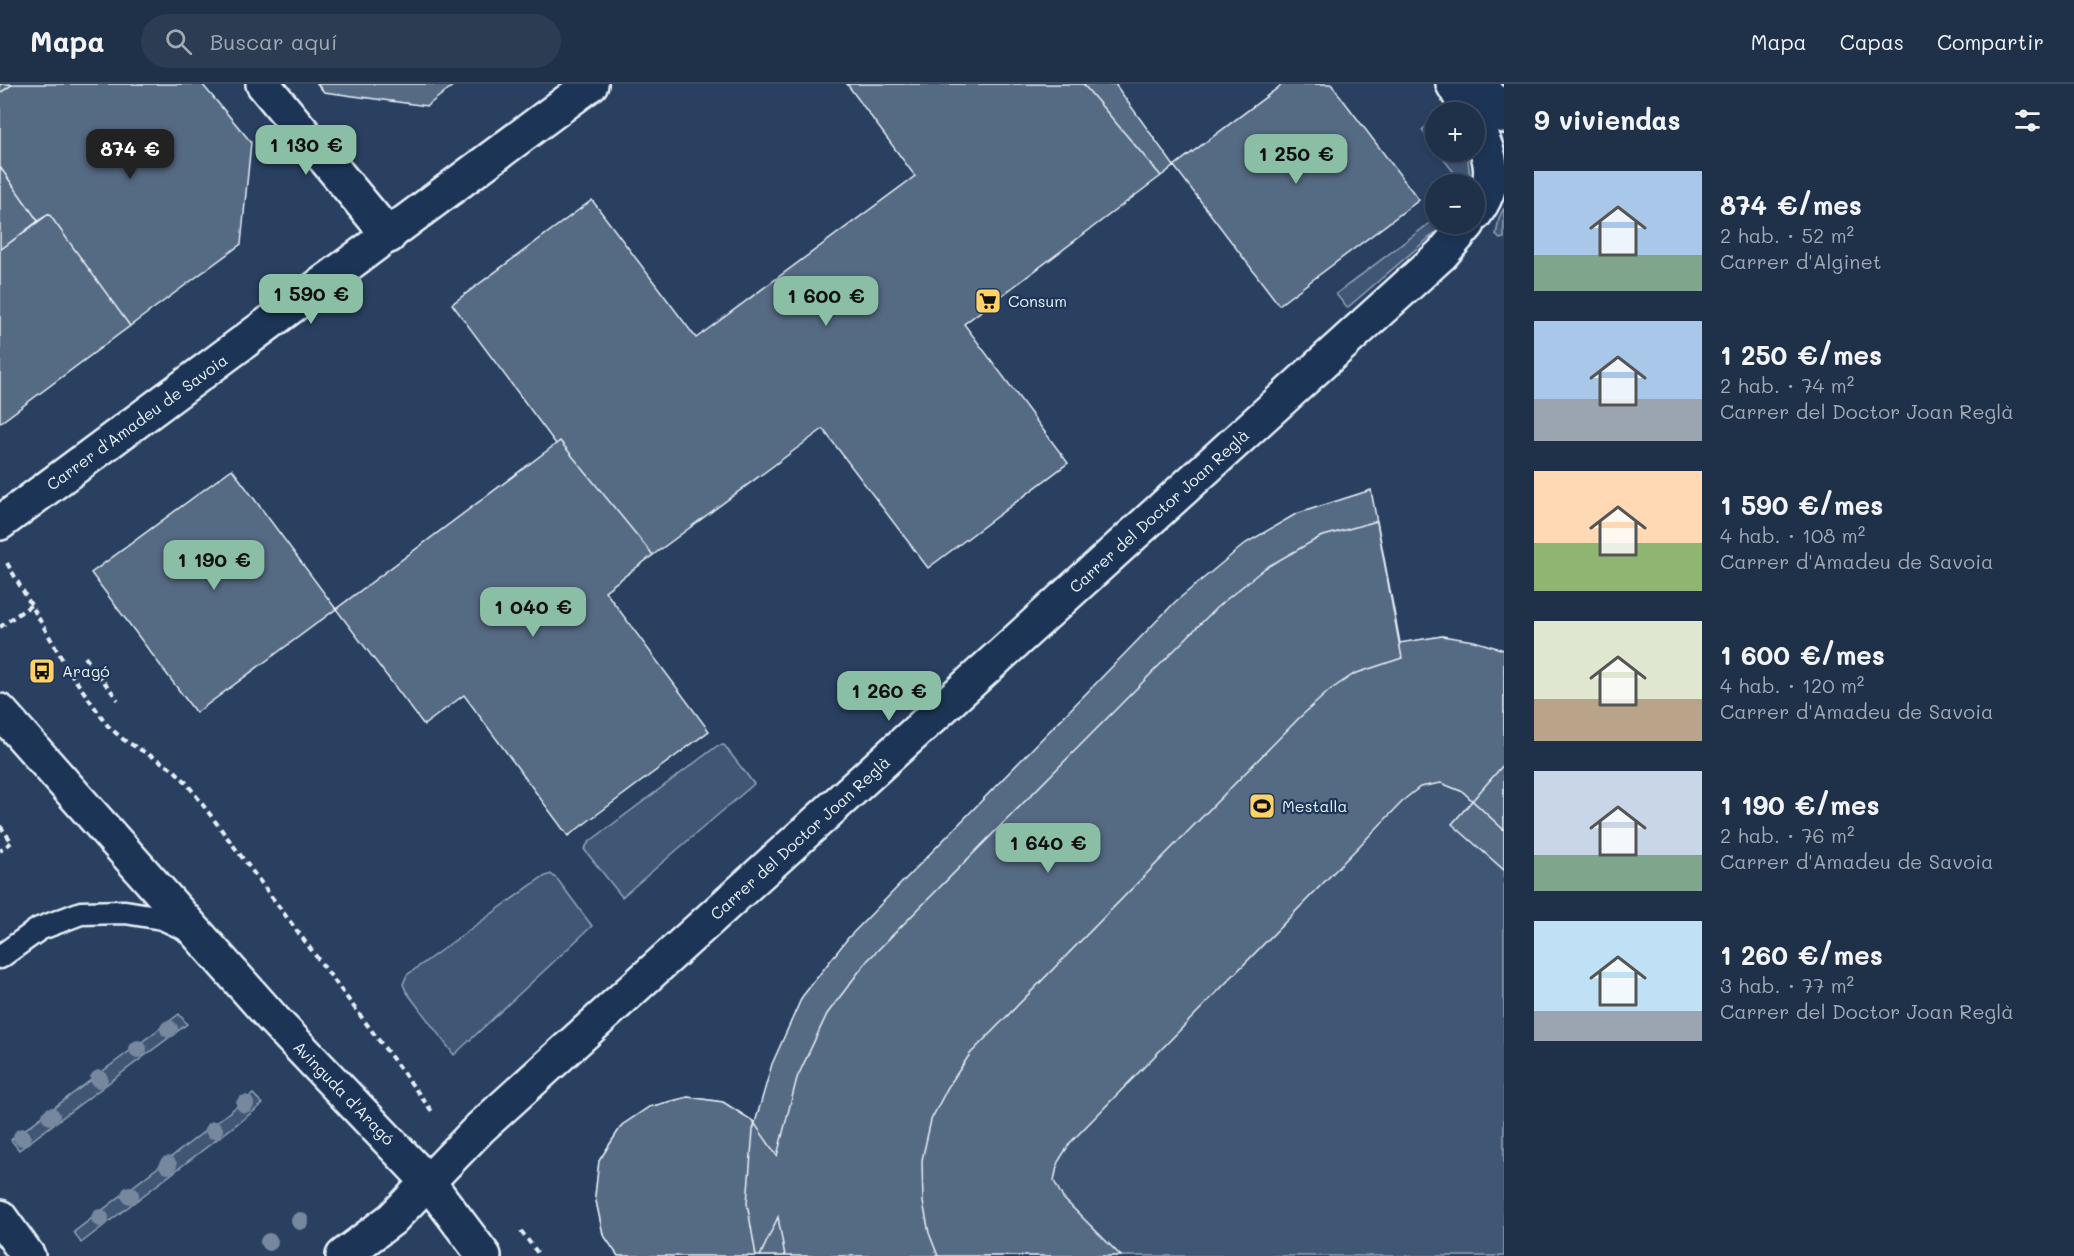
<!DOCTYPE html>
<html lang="es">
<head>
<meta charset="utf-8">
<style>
  :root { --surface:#1f3049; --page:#2c3c53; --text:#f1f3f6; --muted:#a1a9b4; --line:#3c4b61; --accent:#8abfa5 }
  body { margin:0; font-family:Mali,sans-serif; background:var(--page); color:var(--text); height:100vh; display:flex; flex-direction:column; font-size:22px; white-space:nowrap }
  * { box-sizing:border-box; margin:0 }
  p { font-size:20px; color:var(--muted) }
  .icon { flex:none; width:33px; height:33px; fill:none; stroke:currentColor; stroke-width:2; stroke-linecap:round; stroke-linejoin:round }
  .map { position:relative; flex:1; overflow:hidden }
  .side { display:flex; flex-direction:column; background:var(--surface); width:570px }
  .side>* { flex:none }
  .buttons { position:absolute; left:1425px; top:18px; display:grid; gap:12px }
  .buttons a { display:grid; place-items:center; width:60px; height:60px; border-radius:50%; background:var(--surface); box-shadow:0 3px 9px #0003,0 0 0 2px var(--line); font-size:30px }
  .price { position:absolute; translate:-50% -51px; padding:0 14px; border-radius:12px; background:var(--accent); color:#111; font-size:20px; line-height:39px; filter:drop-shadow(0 2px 3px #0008) }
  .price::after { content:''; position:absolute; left:50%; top:36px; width:18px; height:14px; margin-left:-9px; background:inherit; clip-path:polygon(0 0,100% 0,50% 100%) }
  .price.selected { background:#222; color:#fff }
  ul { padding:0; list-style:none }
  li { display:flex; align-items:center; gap:18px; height:150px; padding:0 30px }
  li span { display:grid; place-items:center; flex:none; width:168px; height:120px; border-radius:0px; color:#555 }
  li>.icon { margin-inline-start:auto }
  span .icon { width:72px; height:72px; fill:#fffc; stroke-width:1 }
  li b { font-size:26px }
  h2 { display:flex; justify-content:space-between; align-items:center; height:72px; padding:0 30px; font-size:26px }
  header { display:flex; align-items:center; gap:36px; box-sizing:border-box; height:84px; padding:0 30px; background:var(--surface); border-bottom:2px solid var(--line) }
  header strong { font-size:28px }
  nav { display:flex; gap:33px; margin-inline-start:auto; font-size:21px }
  .search { width:420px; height:54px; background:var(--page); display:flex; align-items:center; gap:15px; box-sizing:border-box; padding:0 21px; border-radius:33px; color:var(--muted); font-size:22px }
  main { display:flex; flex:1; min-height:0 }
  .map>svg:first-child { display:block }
  .green { fill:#415774; stroke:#94a4b6; stroke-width:1.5 }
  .building { fill:#556a83; stroke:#e8f1f8; stroke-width:1.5 }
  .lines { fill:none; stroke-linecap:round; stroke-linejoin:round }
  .lane-casing { stroke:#e8f1f8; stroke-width:27 }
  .street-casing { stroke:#e8f1f8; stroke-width:38 }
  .secondary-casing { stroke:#e8f1f8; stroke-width:38 }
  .primary-casing { stroke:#e8f1f8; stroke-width:38 }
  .path { stroke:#e8f1f8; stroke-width:4; stroke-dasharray:6 4.5; stroke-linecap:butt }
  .lane { stroke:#1d3557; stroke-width:22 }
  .street { stroke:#1d3557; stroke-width:33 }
  .secondary { stroke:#1d3557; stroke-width:33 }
  .primary { stroke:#1d3557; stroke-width:33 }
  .tree { fill:#77889e }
  .labels { text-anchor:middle; stroke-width:4.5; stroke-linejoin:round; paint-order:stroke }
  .poi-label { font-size:16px; fill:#e8f1f8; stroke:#1d3557; text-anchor:start }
  .street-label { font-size:16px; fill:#e8f1f8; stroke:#1d3557 }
</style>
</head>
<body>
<header>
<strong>Mapa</strong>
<div class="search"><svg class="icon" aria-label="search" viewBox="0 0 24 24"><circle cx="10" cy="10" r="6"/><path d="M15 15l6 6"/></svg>Buscar aquí</div>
<nav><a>Mapa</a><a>Capas</a><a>Compartir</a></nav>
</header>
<main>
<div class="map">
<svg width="1504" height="1172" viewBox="0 0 1504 1172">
  <rect width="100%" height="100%" fill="#294061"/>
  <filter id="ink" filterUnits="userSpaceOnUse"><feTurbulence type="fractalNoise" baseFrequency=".0167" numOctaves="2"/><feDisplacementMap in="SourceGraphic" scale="12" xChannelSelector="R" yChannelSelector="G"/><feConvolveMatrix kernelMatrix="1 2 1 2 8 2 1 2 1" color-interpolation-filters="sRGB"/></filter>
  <g filter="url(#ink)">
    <!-- green -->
    <path class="green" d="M 1435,34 L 1435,64 L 1422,46 Z
      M 1438,68 L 1467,68 L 1470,93 L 1467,100 L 1463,100 Z
      M 1504,124 L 1504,154 L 1500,155 L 1496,151 L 1499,134 Z
      M 1435,135 L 1436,140 L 1444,141 L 1347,224 L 1336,210 Z
      M 1442,552 L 1504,566 L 1504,1172 L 618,1172 L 603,1150 L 595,1112 L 599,1077 L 622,1041 L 649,1023 L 688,1013 L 723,1018 L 753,1037 L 777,1071 L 1400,559 Z
      M 724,661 L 754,700 L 622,813 L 587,769 L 584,765 L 589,758 L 717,662 Z
      M 551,790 L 558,796 L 592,842 L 454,971 L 406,907 L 403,900 L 407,891 L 541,794 Z
      M 179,930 L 187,940 L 19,1066 L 11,1056 Z
      M 253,1010 L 263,1020 L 81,1159 L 74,1148 Z"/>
    <!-- building -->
    <path class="building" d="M 0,0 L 13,0 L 0,9 Z
      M 13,0 L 202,0 L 251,58 L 241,160 L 130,242 L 49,130 L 38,137 L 0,83 L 0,9 Z
      M 317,0 L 455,0 L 427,22 L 324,8 Z
      M 847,0 L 1083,0 L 1161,92 L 964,240 L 1068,379 L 928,484 L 823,345 L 653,471 L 560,357 L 556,360 L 452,220 L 592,116 L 696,254 L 915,92 Z
      M 1083,0 L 1115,0 L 1174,82 L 1161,92 Z
      M 1283,0 L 1331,0 L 1419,116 L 1279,221 L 1174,82 Z
      M 0,83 L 38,137 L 0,166 Z
      M 49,130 L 130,242 L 0,339 L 0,166 Z
      M 560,357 L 653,471 L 605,507 L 709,647 L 568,752 L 464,611 L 424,641 L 336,525 Z
      M 232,385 L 336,525 L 196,629 L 91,489 Z
      M 1371,406 L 1402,574 L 1354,590 L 1330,606 L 1299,634 L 970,970 L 948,1003 L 931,1036 L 922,1076 L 923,1118 L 929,1149 L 938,1172 L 756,1172 L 747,1119 L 753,1046 L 772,980 L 802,913 L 848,854 L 1175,518 L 1246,459 L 1296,430 Z
      M 1377,437 L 1400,559 L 1442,552 L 1474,557 L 1504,566 L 1504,746 L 1463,708 L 1441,699 L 1420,703 L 1406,714 L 1070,1059 L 1058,1078 L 1054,1097 L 1063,1114 L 1121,1172 L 785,1172 L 778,1133 L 760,1172 L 618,1172 L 603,1150 L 595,1112 L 599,1077 L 622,1041 L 649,1023 L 688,1013 L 723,1018 L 753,1037 L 777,1072 L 797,994 L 827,930 L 867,877 L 1216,524 L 1265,484 L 1320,453 Z
      M 1504,680 L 1504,786 L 1452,740 Z"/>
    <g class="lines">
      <defs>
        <path id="lane" d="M 0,873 L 39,845 L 81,829 L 125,828 L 162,834 L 188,846"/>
        <path id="street" d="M 263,0 L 389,152
          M 1453,0 L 1469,28
          M 1474,38 C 1493,72 1499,99 1474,131
          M 343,1172 L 392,1135 L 480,1044 L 1442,170 L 1468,140"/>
        <path id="secondary" d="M 1480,0 L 1504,32
          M 0,439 L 591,0"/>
        <path id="primary" d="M 0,627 L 274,936 L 429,1099 L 484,1172
          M 0,1133 L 28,1172"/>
      </defs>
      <!-- lane casing -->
      <use href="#lane" class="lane-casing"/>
      <!-- street casing -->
      <use href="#street" class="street-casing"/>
      <!-- secondary casing -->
      <use href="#secondary" class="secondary-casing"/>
      <!-- primary casing -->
      <use href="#primary" class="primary-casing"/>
      <!-- path -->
      <path class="path" d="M 7,479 L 69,587 L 108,642 L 124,656 L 173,685 L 185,697 L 434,1030
        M 0,543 L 31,521
        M 85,573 L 118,616
        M 0,742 L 12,758 L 0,767
        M 521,1147 L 540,1172"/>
      <!-- lane -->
      <use href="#lane" class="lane"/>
      <!-- street -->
      <use href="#street" class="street"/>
      <!-- secondary -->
      <use href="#secondary" class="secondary"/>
      <!-- primary -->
      <use href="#primary" class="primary"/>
    </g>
    <!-- trees -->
    <g class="tree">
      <circle cx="169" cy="945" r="9"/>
      <circle cx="138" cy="965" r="9"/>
      <circle cx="99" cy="995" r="9"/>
      <circle cx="245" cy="1020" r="9"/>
      <circle cx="51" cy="1032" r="9"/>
      <circle cx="214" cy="1046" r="9"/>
      <circle cx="22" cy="1053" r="9"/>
      <circle cx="168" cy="1081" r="9"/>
      <circle cx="130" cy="1111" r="9"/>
      <circle cx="100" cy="1134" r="9"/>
      <circle cx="300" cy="1137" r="9"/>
      <circle cx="269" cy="1158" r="9"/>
    </g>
  </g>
  <!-- icons -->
  <defs>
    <symbol id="supermarket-square" viewBox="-11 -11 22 22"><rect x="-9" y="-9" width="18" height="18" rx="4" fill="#ffd166" stroke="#1d3557"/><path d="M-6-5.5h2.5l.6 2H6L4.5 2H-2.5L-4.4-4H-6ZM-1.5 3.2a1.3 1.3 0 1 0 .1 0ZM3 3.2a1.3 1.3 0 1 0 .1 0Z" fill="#111"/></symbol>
    <symbol id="bus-square" viewBox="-11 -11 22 22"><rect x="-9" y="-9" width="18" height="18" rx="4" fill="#ffd166" stroke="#1d3557"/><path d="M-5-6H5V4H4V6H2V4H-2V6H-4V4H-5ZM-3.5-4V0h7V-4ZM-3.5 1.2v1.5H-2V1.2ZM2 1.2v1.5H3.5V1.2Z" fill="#111"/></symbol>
    <symbol id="stadium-square" viewBox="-11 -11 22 22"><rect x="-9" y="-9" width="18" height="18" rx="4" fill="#ffd166" stroke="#1d3557"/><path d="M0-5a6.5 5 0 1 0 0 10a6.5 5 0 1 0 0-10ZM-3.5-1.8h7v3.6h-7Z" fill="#111"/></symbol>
  </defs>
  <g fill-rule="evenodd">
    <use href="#supermarket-square" x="973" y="202" width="30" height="30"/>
    <use href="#bus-square" x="27" y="572" width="30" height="30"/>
    <use href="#stadium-square" x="1247" y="707" width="30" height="30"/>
  </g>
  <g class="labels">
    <!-- poi labels -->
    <g class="poi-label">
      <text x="1008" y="223">Consum</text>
      <text x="62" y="593">Aragó</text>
      <text x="1282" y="728">Mestalla</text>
    </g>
    <!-- street labels -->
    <g class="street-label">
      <text transform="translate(137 338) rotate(-36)" y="6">Carrer d'Amadeu de Savoia</text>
      <text transform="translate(1159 427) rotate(-42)" y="6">Carrer del Doctor Joan Reglà</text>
      <text transform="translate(800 754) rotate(-42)" y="6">Carrer del Doctor Joan Reglà</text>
      <text transform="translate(344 1009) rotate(46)" y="6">Avinguda d'Aragó</text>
    </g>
  </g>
</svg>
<div class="buttons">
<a>+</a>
<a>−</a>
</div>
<b class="price" style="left:306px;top:92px">1 130 €</b>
<b class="price selected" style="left:130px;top:96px">874 €</b>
<b class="price" style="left:1296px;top:101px">1 250 €</b>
<b class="price" style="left:311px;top:241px">1 590 €</b>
<b class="price" style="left:826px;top:243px">1 600 €</b>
<b class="price" style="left:214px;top:507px">1 190 €</b>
<b class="price" style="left:533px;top:554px">1 040 €</b>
<b class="price" style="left:889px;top:638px">1 260 €</b>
<b class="price" style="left:1048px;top:790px">1 640 €</b>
</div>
<section class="side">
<h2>9 viviendas<svg class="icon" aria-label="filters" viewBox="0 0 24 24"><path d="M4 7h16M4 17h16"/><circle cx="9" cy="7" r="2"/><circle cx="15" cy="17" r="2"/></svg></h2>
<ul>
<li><span style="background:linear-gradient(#a9c7e8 70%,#7fa58c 0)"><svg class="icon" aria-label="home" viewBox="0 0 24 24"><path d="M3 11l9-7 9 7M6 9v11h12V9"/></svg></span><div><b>874 €/mes</b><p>2 hab. · 52 m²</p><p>Carrer d'Alginet</p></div></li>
<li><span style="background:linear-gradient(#a9c7e8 65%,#9aa5b1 0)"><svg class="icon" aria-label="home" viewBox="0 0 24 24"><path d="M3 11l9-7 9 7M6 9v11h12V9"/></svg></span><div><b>1 250 €/mes</b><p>2 hab. · 74 m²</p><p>Carrer del Doctor Joan Reglà</p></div></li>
<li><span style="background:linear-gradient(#ffd9b3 60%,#8fb573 0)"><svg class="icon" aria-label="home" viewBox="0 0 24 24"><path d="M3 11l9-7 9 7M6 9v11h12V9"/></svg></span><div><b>1 590 €/mes</b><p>4 hab. · 108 m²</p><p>Carrer d'Amadeu de Savoia</p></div></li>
<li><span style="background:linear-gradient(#dfe7d0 65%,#b9a48a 0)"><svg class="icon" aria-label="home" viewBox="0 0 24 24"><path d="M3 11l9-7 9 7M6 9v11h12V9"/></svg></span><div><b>1 600 €/mes</b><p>4 hab. · 120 m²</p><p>Carrer d'Amadeu de Savoia</p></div></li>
<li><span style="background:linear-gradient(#c9d6e8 70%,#7fa58c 0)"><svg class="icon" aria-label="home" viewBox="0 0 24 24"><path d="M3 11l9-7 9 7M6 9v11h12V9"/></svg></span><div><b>1 190 €/mes</b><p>2 hab. · 76 m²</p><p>Carrer d'Amadeu de Savoia</p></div></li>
<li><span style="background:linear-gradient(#bfe0f5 75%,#9aa5b1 0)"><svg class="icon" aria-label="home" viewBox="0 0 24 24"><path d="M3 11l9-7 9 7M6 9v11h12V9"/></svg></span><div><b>1 260 €/mes</b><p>3 hab. · 77 m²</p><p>Carrer del Doctor Joan Reglà</p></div></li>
</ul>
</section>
</main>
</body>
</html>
